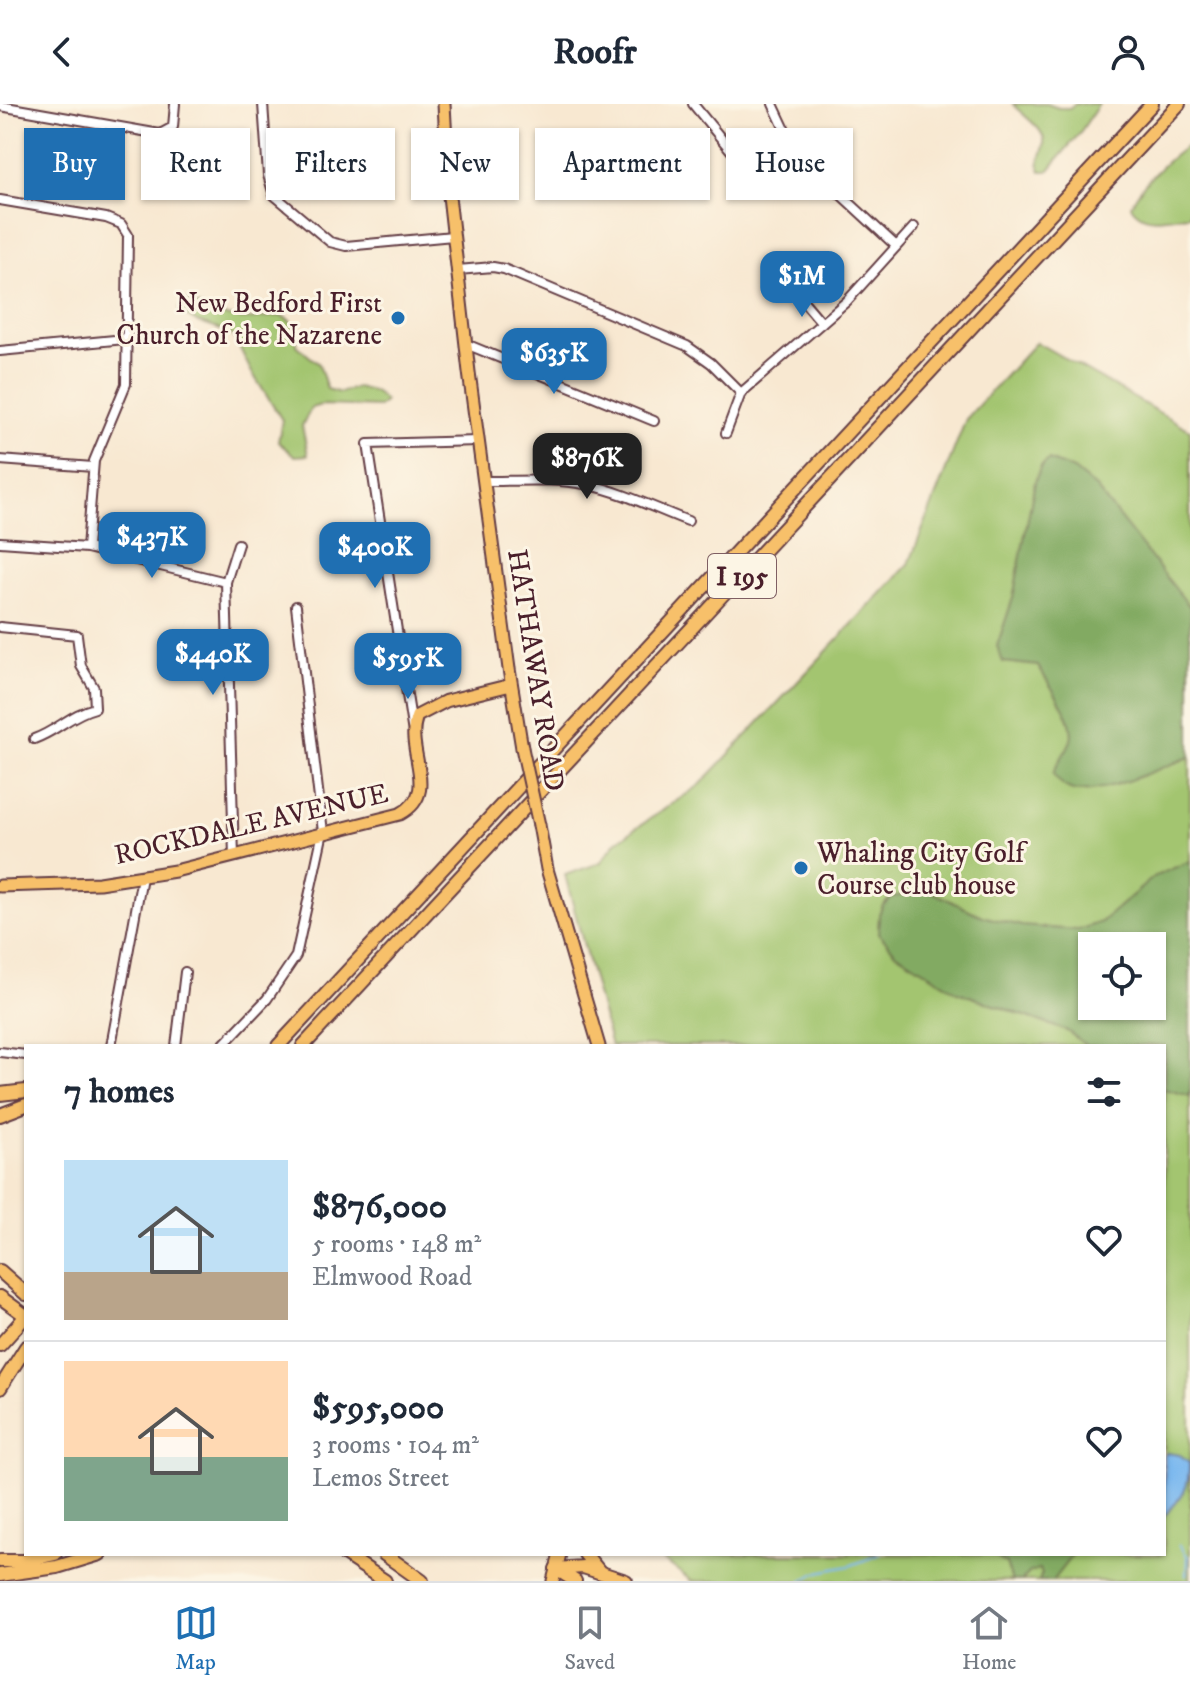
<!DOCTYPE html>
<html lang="en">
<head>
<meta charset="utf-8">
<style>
  :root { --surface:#fff; --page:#f6f6f7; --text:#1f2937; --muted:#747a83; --line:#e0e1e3; --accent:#1f6fb2 }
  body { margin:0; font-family:"IM FELL DW Pica",serif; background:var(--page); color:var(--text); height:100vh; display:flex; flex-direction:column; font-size:30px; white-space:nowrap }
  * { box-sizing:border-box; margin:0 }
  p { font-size:26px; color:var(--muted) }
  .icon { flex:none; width:44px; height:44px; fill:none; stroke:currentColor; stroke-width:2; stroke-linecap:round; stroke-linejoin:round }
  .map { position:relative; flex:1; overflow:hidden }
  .details { position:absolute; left:24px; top:940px; width:1142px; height:512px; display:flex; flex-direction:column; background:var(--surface); border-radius:0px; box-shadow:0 2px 6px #0004 }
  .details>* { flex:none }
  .guide { position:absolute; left:24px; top:24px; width:1142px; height:72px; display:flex; gap:16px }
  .buttons { position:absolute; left:1078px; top:828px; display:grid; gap:16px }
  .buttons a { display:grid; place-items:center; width:88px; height:88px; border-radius:0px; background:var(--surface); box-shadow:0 2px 6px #0004; font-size:40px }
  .price { position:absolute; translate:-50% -68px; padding:0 18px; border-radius:16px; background:var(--accent); color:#fff; font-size:26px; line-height:52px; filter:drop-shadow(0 2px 4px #0008) }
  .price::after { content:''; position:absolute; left:50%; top:48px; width:24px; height:18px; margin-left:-12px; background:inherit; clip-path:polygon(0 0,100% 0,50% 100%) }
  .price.current { background:#222; color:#fff }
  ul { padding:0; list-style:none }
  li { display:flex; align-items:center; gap:24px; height:200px; padding:0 40px }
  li+li { border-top:2px solid var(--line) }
  li span { display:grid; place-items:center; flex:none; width:224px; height:160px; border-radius:0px; color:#555 }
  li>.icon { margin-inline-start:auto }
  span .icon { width:96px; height:96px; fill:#fffc; stroke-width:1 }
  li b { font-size:34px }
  h2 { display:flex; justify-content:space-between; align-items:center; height:96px; padding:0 40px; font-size:34px }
  .tag { padding:0 28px; border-radius:0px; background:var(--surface); box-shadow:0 2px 6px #0004; font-size:28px; line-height:72px }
  .tag.current { background:var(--accent); color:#fff }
  header { display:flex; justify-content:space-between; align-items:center; height:104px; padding:0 40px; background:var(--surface); font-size:36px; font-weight:700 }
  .tab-bar { display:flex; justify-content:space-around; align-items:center; height:112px; border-top:2px solid var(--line); background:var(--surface); font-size:22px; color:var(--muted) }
  .tab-bar a { display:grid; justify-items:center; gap:4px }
  .tab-bar .current { color:var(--accent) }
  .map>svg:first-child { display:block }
  .green { fill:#a3c56f; stroke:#76724d; stroke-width:2; fill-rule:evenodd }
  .forest { fill:#82aa62; stroke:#666446; stroke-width:2; fill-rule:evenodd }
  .water { fill:#7db9ef; stroke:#646c8d; stroke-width:2 }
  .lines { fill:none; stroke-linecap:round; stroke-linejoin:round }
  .stream { stroke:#7db9ef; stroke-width:2 }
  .minor-casing { stroke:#643d44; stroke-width:12 }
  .major-casing { stroke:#643d44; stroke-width:15 }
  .highway-casing { stroke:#643d44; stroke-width:16 }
  .minor { stroke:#fff; stroke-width:8 }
  .major { stroke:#f7c06b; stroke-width:11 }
  .highway { stroke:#f7c06b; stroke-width:12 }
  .major-bridge-casing { stroke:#643d44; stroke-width:15; stroke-linecap:butt }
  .major-bridge { stroke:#f7c06b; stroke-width:11 }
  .poi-dot { fill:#1f6fb2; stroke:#fcf5e5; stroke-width:3 }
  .labels { text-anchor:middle; stroke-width:6; stroke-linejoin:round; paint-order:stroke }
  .shield { fill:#fcf5e5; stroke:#7f5f63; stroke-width:2 }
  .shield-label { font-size:26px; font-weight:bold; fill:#4a1f2b }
  .poi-label { font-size:28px; fill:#4a1f2b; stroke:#fcf5e5; text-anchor:end }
  .street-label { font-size:28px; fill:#4a1f2b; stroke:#fcf5e5 }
</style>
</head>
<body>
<header><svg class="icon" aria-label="back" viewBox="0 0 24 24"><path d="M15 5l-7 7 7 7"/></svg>Roofr<svg class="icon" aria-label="person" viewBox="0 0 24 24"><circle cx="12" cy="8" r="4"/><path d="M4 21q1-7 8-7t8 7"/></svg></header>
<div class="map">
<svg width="1190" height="1477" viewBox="0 0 1190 1477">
  <rect width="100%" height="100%" fill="#fcf5e5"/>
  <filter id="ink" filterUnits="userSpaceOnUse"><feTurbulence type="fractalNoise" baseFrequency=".0125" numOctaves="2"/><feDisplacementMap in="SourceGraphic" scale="16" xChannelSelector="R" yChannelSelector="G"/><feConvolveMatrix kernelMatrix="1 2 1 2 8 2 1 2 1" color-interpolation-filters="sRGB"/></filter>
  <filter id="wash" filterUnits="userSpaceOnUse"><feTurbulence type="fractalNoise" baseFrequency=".006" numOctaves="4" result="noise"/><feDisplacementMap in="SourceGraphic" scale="32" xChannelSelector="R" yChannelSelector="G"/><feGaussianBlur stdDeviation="1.8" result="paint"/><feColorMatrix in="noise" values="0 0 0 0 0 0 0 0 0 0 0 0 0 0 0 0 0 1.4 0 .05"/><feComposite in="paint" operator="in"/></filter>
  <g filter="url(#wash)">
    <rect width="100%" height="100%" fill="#f8e8d1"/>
    <!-- green -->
    <path class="green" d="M 1013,0 L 1047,0 L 1059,4 L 1069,4 L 1076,0 L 1099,0 L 1079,30 L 1048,67 L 1041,67 C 1037,57 1042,52 1044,41 C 1047,25 1022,12 1013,0 Z
      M 1190,40 L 1190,111 C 1168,112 1145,123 1131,102 C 1138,82 1172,51 1190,40 Z
      M 186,196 C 209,207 228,216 254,215 C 266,214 282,207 291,218 C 297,225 295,235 298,243 L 319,260 L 327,285 L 340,289 L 357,283 L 375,288 L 385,297 L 379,303 L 321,301 L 311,304 L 302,322 L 308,351 L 295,352 L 278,338 L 282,316 L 251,267 L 235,234 L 230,229 L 197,218 L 180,208 L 179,205 Z
      M 1036,238 L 1190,326 L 1190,1477 L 692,1477 L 655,1450 L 1164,1450 L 1164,942 L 611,942 L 565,771 L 600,759 L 616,738 L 700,681 L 909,460 L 966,315 ZM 1092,842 L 1152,842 L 1152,902 L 1092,902 Z"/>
    <!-- forest -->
    <path class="forest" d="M 1049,356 L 1074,366 L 1096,384 L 1190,503 L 1190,653 C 1160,664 1104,691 1073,686 C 1064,684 1058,677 1053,670 C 1057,658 1067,648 1071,636 C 1077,616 1048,580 1038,562 L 1003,558 L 997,542 L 1013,494 L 1035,377 L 1041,362 Z
      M 1190,757 L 1190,992 L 1164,985 L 1164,942 L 1087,942 L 1067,927 L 958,888 L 896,849 L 878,829 L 879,810 L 883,801 L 893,793 L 928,786 L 982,812 L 1022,822 L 1078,826 L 1101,818 L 1155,772 ZM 1152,842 L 1152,902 L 1092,902 L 1092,842 Z
      M 991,1450 L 1073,1450 L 1052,1477 L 1039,1477 L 1042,1469 L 1039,1465 L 1030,1468 L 1022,1477 L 1012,1477 L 1006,1460 Z"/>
    <!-- water -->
    <path class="water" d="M 1167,1349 L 1180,1351 L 1189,1358 C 1190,1384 1182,1394 1164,1412 L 1164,1351 Z"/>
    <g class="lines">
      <!-- stream -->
      <path class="stream" d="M 1179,1440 L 1188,1453 L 1187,1471
        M 802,1477 L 818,1468 L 849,1462 L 881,1450"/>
    </g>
  </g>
  <g filter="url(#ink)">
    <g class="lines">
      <defs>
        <path id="minor" d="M 263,0 L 268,71 L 274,91 L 330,138 L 346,142 L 453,132
          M 693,0 L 747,66
          M 773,0 L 796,49 L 895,141
          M 0,2 L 160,30 L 173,23 L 175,0
          M 0,96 L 106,114 L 121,120 L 128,131 L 126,280 L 94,357 L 87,444
          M 458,166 L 493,163 L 504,165 L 687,242 L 711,259 L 741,289
          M 783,173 L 822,219
          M 466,240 L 654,317
          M 0,247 L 125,235
          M 726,329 L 741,289 L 847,197 L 914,123
          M 0,356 L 93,363
          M 484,377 C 519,377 555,374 589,381 C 623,388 656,405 688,417
          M 0,438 L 87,444 L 226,478
          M 0,523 L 77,531 L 81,562 L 94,584 L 95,604 C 71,610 57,627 34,635
          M 412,623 L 368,340 L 478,337
          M 234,753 L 226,478 L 238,440
          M 111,942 L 142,773
          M 176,942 L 185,868
          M 222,942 L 267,895 L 296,852 L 323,728 L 296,502
          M 0,948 L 26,951"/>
        <path id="major" d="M 444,0 L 449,92 L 469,268 L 509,565 L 522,644
          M 539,721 L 547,765 L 599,942
          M 0,782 L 99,779 L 175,767 L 400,710 C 442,688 403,647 417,612 L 446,597 L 511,581
          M 553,1477 L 560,1450"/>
        <path id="highway" d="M 278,942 L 1152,0
          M 303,942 L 1179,0
          M 0,990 L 26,987
          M 0,1011 L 26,1001
          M 0,1167 L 26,1190
          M 0,1193 L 26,1212
          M 0,1241 L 26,1212
          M 0,1284 L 26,1243
          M 344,1450 L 385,1477
          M 384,1450 L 422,1477
          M 585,1450 L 599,1467
          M 0,1457 L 23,1457 L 55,1450
          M 556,1465 L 583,1463 L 626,1477
          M 556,1465 L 575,1477
          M 0,1471 L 57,1463 L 100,1450"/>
      </defs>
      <!-- minor casing -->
      <use href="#minor" class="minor-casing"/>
      <!-- major casing -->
      <use href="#major" class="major-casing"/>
      <!-- highway casing -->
      <use href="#highway" class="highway-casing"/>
      <!-- minor -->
      <use href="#minor" class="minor"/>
      <!-- major -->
      <use href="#major" class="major"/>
      <!-- highway -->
      <use href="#highway" class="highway"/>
      <defs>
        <path id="major-bridge" d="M 522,644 L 539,721"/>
      </defs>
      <!-- major-bridge casing -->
      <use href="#major-bridge" class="major-bridge-casing"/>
      <!-- major-bridge -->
      <use href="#major-bridge" class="major-bridge"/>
    </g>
  </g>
  <!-- markers -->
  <g class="poi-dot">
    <circle cx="398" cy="214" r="8"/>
    <circle cx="801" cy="764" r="8"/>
  </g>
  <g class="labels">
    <!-- shield labels -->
    <rect class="shield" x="708" y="450" width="68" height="44" rx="6"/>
    <g class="shield-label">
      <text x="742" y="481">I 195</text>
    </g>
    <!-- poi labels -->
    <g class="poi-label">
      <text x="382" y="208">New Bedford First<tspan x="382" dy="32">Church of the Nazarene</tspan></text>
      <text x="817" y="758" text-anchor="start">Whaling City Golf<tspan x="817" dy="32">Course club house</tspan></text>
    </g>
    <!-- street labels -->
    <g class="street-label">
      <text transform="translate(537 566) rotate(81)" y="10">HATHAWAY ROAD</text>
      <text transform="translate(251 719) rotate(-13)" y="10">ROCKDALE AVENUE</text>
    </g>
  </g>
</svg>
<div class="buttons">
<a><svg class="icon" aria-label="locate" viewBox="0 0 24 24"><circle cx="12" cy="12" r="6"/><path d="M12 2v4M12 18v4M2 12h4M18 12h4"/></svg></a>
</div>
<b class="price" style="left:802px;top:215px">$1M</b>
<b class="price" style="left:554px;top:292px">$635K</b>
<b class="price current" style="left:587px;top:397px">$876K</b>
<b class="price" style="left:152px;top:476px">$437K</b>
<b class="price" style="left:375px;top:486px">$400K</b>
<b class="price" style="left:213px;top:593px">$440K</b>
<b class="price" style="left:408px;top:597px">$595K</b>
<div class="guide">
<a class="tag current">Buy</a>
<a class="tag">Rent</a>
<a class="tag">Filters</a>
<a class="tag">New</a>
<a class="tag">Apartment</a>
<a class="tag">House</a>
</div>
<section class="details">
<h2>7 homes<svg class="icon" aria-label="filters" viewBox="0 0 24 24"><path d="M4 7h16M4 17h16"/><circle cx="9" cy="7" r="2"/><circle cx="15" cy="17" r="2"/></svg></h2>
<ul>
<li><span style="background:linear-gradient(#bfe0f5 70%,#b9a48a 0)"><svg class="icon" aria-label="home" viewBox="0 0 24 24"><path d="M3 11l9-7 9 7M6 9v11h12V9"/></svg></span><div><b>$876,000</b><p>5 rooms · 148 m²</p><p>Elmwood Road</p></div><svg class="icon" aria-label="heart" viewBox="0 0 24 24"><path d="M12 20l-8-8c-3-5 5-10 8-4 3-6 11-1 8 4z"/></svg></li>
<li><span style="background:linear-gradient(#ffd9b3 60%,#7fa58c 0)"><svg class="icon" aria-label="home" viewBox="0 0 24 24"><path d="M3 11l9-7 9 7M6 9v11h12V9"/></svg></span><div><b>$595,000</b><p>3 rooms · 104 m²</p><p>Lemos Street</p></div><svg class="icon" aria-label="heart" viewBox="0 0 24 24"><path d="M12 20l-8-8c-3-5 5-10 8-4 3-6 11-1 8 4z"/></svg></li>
</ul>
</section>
</div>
<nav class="tab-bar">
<a class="current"><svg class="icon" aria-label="map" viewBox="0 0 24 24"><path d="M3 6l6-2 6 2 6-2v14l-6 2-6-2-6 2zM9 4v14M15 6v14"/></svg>Map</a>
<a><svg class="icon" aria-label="saved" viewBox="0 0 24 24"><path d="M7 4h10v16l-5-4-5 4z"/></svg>Saved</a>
<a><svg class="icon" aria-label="home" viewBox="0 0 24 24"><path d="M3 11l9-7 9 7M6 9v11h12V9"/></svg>Home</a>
</nav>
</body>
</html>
